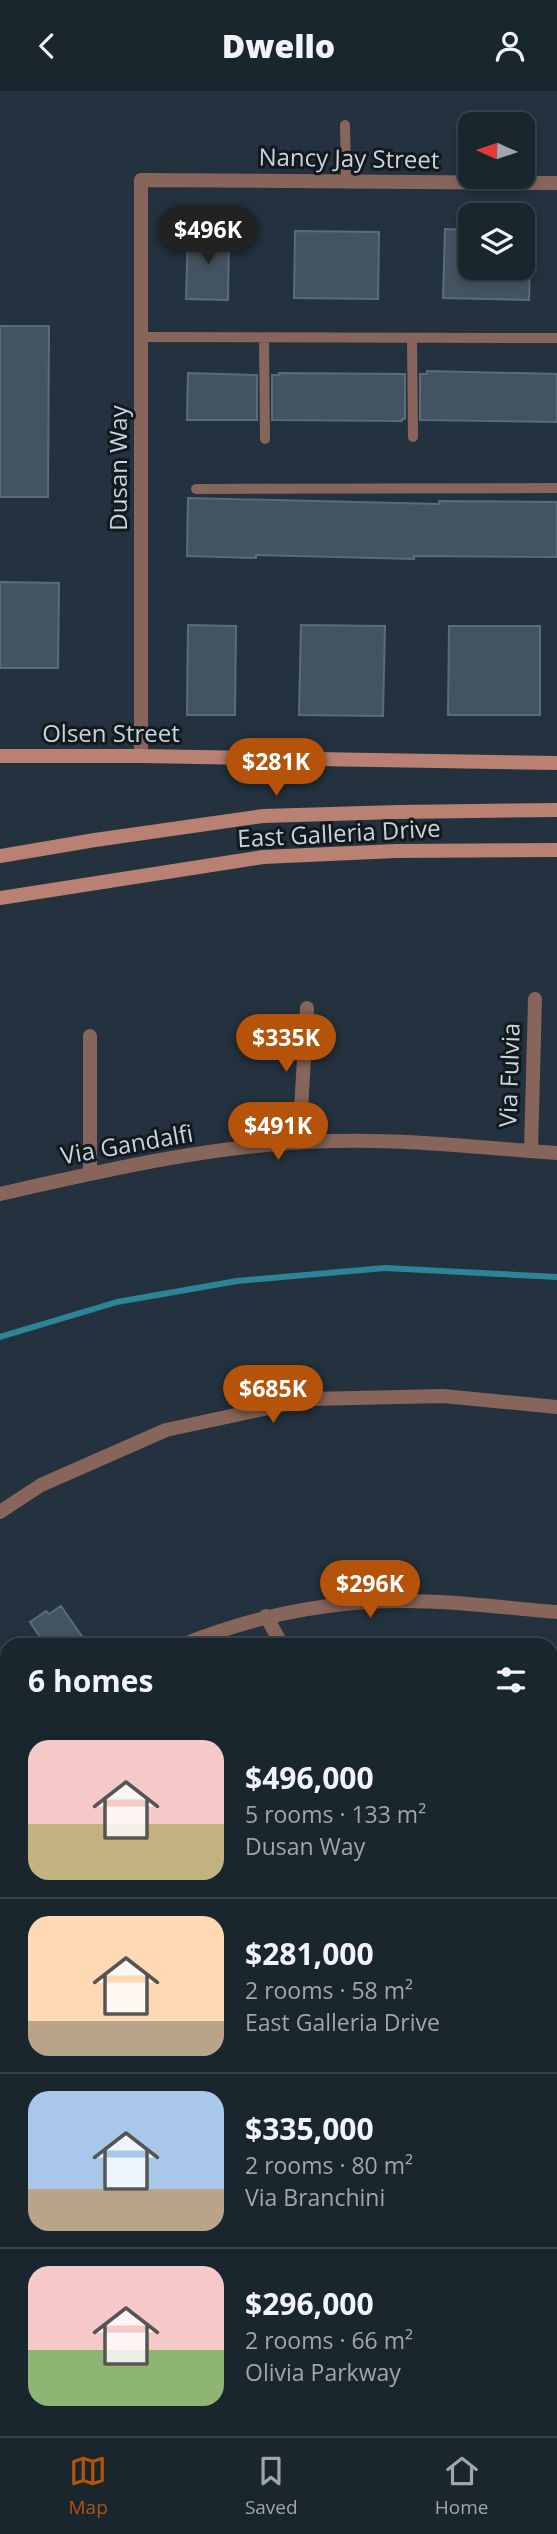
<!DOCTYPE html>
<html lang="en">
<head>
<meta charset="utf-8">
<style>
  :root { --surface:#1a262e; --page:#27323a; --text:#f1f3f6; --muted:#9fa5aa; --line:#38434a; --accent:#b45309 }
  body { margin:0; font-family:"Open Sans",sans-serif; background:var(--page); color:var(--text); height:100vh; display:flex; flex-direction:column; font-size:26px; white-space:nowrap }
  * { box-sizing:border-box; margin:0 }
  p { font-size:23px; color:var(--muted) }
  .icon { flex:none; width:38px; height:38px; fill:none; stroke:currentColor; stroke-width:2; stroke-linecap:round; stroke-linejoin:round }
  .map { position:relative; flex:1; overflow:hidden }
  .side { position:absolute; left:0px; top:1547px; width:558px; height:798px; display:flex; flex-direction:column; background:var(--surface); border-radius:21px 21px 0 0; box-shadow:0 4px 10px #0003,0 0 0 2px var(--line) }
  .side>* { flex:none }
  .needle { width:46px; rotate:273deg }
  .tools { position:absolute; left:458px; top:21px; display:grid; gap:14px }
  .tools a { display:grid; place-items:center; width:77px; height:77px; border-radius:14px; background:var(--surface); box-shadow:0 4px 10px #0003,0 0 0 2px var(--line); font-size:35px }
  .price { position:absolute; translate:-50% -60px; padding:0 16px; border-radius:24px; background:var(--accent); color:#fff; font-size:23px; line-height:46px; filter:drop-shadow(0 2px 4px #0008) }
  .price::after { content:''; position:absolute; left:50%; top:42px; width:21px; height:16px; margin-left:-10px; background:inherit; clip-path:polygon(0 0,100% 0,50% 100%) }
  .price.current { background:#222; color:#fff }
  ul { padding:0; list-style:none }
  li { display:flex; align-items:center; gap:21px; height:175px; padding:0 28px }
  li+li { border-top:2px solid var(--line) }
  li span { display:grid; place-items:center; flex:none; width:196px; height:140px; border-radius:21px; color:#555 }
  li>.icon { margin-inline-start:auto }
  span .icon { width:84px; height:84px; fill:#fffc; stroke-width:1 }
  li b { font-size:30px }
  h2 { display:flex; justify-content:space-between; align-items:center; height:84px; padding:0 28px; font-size:30px }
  header { display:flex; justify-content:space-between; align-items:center; height:91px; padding:0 28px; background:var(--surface); font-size:32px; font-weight:800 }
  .tabs { display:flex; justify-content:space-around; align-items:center; height:98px; border-top:2px solid var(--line); background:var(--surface); font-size:19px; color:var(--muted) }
  .tabs a { display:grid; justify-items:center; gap:4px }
  .tabs .current { color:var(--accent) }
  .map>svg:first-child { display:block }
  .green { fill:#39582b }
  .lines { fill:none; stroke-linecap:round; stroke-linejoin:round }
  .stream { stroke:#2c8496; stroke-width:6 }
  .building { fill:#435361; stroke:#5b6b79; stroke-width:2 }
  .path { stroke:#68757f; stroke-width:3.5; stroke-dasharray:3.5 5; stroke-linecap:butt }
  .lane { stroke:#88655a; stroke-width:10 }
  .street { stroke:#88655a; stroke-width:14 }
  .secondary { stroke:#b88171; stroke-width:14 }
  .labels { text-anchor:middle; stroke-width:6; stroke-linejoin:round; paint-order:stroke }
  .street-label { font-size:24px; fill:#cbd4dc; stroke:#12191f }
</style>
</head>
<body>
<header><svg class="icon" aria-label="back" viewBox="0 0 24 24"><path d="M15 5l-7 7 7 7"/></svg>Dwello<svg class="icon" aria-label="person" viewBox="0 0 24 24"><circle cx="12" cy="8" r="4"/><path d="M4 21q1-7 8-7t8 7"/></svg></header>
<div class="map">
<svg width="557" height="2345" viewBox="0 0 557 2345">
  <rect width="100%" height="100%" fill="#23323e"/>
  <!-- green -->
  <path class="green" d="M 7,1695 L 7,2231 L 0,2228 L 0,1703 Z
    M 551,2156 L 557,2166 L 557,2345 L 88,2345 L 84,2338 L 551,2338 Z"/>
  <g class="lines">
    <!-- stream -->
    <path class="stream" d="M 0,1246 L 117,1211 L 237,1190 L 385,1177 L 557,1186"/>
  </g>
  <!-- building -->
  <path class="building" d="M 445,138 L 471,139 L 471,177 L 530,177 L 529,209 L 443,207 Z
    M 295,140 L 379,141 L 378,208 L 294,207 Z
    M 188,141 L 229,142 L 228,209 L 186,208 Z
    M 0,235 L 49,235 L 48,406 L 0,406 Z
    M 427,280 L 557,283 L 557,331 L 420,329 L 420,283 L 427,283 Z
    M 188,282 L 257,284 L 257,329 L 187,329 Z
    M 279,282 L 405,283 L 405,328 L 402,328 L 402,330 L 272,329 L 272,284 L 279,284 Z
    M 188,407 L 439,413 L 439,410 L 557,411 L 557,466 L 414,465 L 414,468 L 256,464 L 256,467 L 187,465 Z
    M 0,491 L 59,492 L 58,577 L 0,577 Z
    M 188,534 L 236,535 L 235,624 L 187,624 Z
    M 301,534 L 385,535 L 383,625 L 299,624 Z
    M 449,535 L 540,535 L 540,624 L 448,624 Z
    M 61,1515 L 88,1554 L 45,1554 L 30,1531 L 46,1520 L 49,1523 Z"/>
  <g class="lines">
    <!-- path -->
    <path class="path" d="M 0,1787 L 7,1773
      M 0,1889 L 7,1910
      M 7,2046 C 3,2070 0,2093 7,2117
      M 551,2241 L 557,2253
      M 135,2338 L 137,2345"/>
    <!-- lane -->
    <path class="lane" d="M 345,34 L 346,90
      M 141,246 L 557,247
      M 264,247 L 265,348
      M 412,247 L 413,346
      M 196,398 L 557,397"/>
    <!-- street -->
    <path class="street" d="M 141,665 L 141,89 L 557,92
      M 90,945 L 90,1083
      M 299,1052 L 307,917
      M 531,1060 L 535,908
      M 0,1103 C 110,1078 222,1052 335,1050 C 409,1048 483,1057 557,1062
      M 0,1421 L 41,1394 L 166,1339 L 310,1308 L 443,1305 L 557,1316
      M 266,1525 L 282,1554
      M 182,1554 C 251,1526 322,1511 396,1510 C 450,1509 504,1517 557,1521
      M 551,1647 L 557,1648
      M 0,1680 L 7,1673
      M 551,1940 L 557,1929
      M 551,1951 L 557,1982"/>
    <!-- secondary -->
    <path class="secondary" d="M 0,665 L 141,665 L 557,672
      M 0,765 L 95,749 L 263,725 L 398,721 L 557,719
      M 0,807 L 263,766 L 396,760 L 557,759"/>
  </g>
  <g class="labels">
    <!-- street labels -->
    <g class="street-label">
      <text transform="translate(349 68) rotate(1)" y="8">Nancy Jay Street</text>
      <text transform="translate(119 377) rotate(-90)" y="8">Dusan Way</text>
      <text x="111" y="651">Olsen Street</text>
      <text transform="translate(339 743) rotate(-3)" y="8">East Galleria Drive</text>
      <text transform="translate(510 984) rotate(-88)" y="8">Via Fulvia</text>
      <text transform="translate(127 1054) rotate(-10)" y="8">Via Gandalfi</text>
    </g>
  </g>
</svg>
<div class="tools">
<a><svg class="needle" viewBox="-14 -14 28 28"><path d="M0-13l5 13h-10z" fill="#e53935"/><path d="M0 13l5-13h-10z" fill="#9fa5aa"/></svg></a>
<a><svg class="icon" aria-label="layers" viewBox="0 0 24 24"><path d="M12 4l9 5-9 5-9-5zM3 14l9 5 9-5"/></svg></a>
</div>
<b class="price current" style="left:208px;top:175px">$496K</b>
<b class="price" style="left:276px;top:707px">$281K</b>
<b class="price" style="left:286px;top:983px">$335K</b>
<b class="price" style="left:278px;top:1071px">$491K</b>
<b class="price" style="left:273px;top:1334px">$685K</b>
<b class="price" style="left:370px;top:1529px">$296K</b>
<section class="side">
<h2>6 homes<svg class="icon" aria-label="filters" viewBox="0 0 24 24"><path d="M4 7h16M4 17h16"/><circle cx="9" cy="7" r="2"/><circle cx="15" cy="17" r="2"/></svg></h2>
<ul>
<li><span style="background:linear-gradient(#f6c9c9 60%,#c2b280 0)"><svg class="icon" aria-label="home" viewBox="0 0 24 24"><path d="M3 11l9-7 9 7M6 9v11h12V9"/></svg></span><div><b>$496,000</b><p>5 rooms · 133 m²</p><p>Dusan Way</p></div></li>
<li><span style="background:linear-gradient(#ffd9b3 75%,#b9a48a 0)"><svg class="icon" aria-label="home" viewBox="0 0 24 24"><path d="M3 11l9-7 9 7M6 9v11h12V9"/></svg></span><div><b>$281,000</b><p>2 rooms · 58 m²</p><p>East Galleria Drive</p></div></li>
<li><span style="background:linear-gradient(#a9c7e8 70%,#b9a48a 0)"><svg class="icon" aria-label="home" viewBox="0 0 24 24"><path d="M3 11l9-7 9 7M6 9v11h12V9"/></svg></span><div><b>$335,000</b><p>2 rooms · 80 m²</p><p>Via Branchini</p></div></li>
<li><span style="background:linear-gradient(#f6c9c9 60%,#8fb573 0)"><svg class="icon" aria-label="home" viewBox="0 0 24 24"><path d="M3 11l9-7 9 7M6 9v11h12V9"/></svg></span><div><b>$296,000</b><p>2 rooms · 66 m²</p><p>Olivia Parkway</p></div></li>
</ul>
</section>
</div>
<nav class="tabs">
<a class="current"><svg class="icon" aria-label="map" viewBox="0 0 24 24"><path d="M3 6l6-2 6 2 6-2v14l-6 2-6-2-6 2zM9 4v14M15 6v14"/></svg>Map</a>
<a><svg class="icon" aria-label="saved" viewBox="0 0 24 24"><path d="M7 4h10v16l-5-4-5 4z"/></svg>Saved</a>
<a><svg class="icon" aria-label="home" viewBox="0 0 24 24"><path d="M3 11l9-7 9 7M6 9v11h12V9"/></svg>Home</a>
</nav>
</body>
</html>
